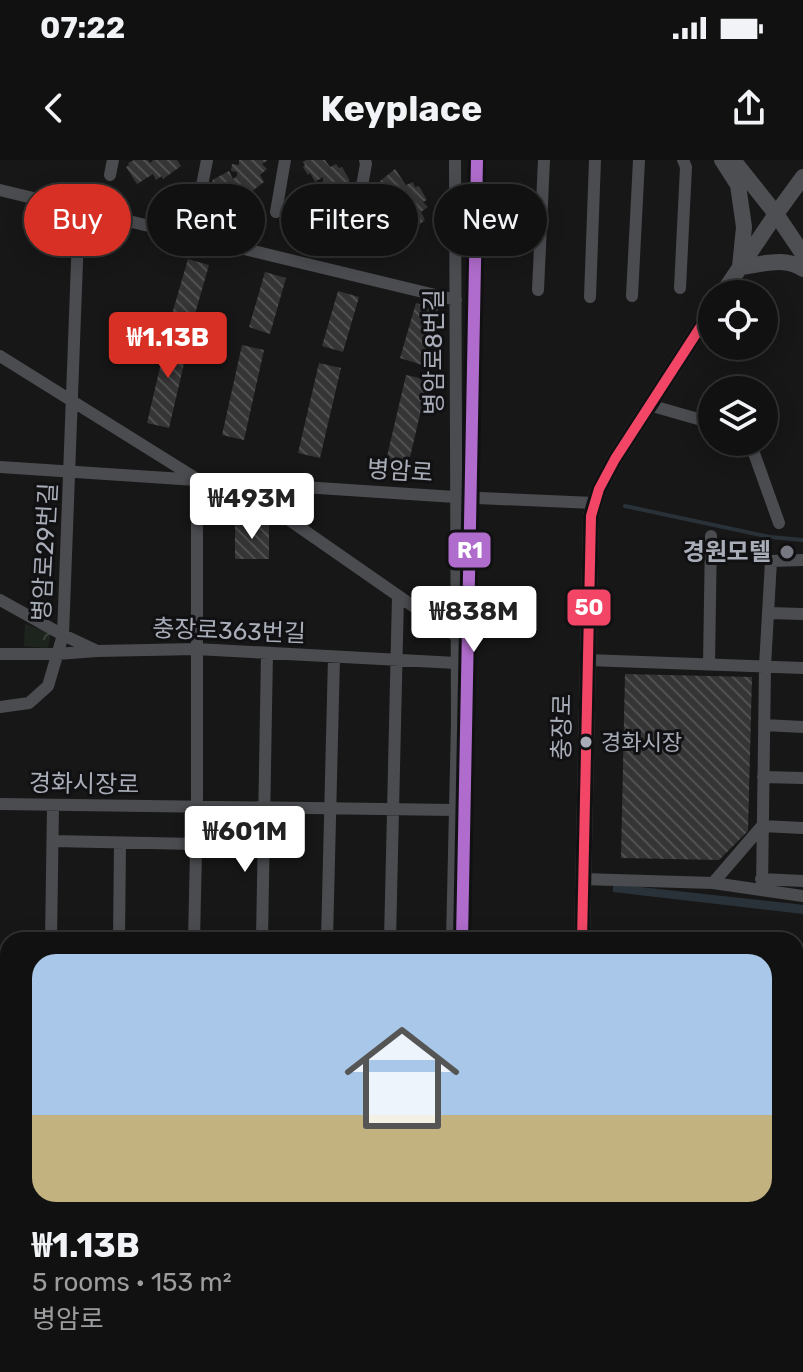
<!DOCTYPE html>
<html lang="en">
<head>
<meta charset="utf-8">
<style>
  :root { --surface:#111; --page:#1a1a1a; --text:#f1f3f6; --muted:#9c9d9f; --line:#303131; --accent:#d93025 }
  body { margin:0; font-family:Rubik,"Noto Sans KR",sans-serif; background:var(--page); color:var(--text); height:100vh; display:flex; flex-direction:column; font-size:30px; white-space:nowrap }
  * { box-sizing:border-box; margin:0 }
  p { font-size:26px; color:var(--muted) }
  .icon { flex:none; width:44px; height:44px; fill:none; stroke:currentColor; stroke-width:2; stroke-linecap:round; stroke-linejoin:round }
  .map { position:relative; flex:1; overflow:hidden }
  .details { position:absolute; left:0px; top:772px; width:804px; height:440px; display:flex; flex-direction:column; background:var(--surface); border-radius:24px 24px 0 0; box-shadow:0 4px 20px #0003,0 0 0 2px var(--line) }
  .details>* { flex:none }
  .hud { position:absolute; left:24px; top:24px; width:756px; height:72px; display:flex; gap:16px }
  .fabs { position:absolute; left:698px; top:120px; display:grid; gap:16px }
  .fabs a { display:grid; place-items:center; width:80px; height:80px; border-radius:50%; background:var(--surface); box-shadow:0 4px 20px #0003,0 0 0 2px var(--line); font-size:40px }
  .price { position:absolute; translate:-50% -68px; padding:0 18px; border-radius:8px; background:#fff; color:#222; font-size:26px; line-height:52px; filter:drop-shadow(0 2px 4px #0008) }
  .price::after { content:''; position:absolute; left:50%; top:48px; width:24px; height:18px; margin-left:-12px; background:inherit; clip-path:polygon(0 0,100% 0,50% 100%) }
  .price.selected { background:var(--accent); color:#fff }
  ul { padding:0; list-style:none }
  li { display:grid; align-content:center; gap:16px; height:424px; padding:0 32px }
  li+li { border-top:2px solid var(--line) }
  li span { display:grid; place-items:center; height:248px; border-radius:24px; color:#555 }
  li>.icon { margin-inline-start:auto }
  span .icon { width:144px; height:144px; fill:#fffc; stroke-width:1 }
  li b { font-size:34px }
  .pill { padding:0 28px; border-radius:36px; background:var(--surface); box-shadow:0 4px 20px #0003,0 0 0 2px var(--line); font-size:28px; line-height:72px }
  .pill.selected { background:var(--accent); color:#fff }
  .status { display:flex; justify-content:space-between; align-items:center; height:56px; padding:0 40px; background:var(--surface); direction:ltr }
  .status svg { height:22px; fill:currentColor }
  header { display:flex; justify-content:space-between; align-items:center; height:104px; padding:0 32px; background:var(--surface); font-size:36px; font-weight:700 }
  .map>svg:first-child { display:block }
  .park { fill:url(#park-crowns) }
  .water { fill:#2a3239 }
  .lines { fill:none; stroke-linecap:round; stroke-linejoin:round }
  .stream { stroke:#2a3239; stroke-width:4 }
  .building { fill:url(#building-back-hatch) }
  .minor { stroke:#4b4c50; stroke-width:12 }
  .major { stroke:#4d4f52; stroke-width:16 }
  .bus-1-casing { stroke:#111113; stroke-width:16 }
  .bus-1 { stroke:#f34667; stroke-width:10 }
  .rail-1-casing { stroke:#111113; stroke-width:18 }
  .rail-1 { stroke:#b06ccc; stroke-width:12 }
  .poi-dot { fill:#757880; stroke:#111113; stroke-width:3 }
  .bus-dot { fill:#a8adb8; stroke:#111113; stroke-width:3 }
  .labels { text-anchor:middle; stroke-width:6; stroke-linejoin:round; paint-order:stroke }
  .bus-label { font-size:22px; fill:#a8adb8; stroke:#111113; text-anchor:start }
  .street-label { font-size:24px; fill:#a8adb8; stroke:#111113 }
  .poi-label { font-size:24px; font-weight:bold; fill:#a8adb8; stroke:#111113; text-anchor:end }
  .line-badge { stroke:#111113; stroke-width:3 }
  .badge-label { font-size:22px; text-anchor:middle; font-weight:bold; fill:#fff }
</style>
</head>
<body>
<div class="status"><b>07:22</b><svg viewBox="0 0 49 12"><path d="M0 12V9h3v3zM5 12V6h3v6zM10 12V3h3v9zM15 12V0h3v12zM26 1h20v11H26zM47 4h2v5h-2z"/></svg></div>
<header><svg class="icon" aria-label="back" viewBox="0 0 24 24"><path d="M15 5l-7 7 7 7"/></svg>Keyplace<svg class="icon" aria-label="share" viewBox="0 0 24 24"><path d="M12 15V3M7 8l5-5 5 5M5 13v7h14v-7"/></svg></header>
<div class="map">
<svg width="803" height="1212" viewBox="0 0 803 1212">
  <defs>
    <pattern id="park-crowns" width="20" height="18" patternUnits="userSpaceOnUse" patternTransform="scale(2)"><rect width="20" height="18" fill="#1d241e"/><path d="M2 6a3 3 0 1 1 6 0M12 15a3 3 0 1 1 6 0" fill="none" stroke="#3b413d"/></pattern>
    <pattern id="building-back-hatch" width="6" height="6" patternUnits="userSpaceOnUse" patternTransform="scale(2)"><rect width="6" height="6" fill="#353536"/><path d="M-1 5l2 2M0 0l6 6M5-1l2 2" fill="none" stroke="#4f5051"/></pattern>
  </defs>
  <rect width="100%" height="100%" fill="#171717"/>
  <!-- park -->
  <path class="park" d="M 25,464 L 51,473 L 48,488 L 24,486 Z"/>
  <!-- water -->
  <path class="water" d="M 613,724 L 796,744 L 803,745 L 803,754 L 613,732 Z"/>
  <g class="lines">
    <!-- stream -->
    <path class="stream" d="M 625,346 L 770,377 L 803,380"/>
  </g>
  <!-- building -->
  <path class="building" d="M 134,0 L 148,0 L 150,3 L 153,0 L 177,0 L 181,6 L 163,19 L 162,16 L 156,20 L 153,14 L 137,24 L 126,7 L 129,5 L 128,3 Z
    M 239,0 L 268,0 L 262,4 L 267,9 L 260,15 L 264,22 L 246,36 L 245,32 L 240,36 L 236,31 L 220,40 L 209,24 L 213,21 L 212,20 L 229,11 L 233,19 L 237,16 L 237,12 L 231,11 L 232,4 L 239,5 Z
    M 306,0 L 325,0 L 330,7 L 336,4 L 339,8 L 342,7 L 350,21 L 347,23 L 351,28 L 345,34 L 349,42 L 331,55 L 330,51 L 324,55 L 321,50 L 305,60 L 294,43 L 297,40 L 296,39 L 314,31 L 318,38 L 322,35 L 322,31 L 315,30 L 316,24 L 323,24 L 323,17 L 315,22 L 310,13 L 308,15 L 303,7 L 305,5 L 303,2 Z
    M 395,9 L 406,25 L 413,22 L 415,27 L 419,26 L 427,40 L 423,42 L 428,47 L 421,52 L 425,60 L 408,74 L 406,70 L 401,74 L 397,68 L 381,78 L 370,62 L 374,59 L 373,57 L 390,49 L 394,57 L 398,54 L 398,50 L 392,48 L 392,42 L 400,43 L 400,36 L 391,41 L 387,32 L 384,34 L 379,26 L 381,24 L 380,21 Z
    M 188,99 L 209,105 L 193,161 L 172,154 Z
    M 265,112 L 286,118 L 270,174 L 249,167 Z
    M 338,131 L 359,137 L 343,192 L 322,186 Z
    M 416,143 L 438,149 L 422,205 L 400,198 Z
    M 168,173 L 190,178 L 169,268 L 147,263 Z
    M 242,185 L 264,190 L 244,280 L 222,275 Z
    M 319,203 L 341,208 L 320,298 L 298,293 Z
    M 406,215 L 428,220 L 407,310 L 385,305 Z
    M 269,363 L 269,399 L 235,399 L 235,364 Z
    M 625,514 L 752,517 L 748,671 L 719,700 L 621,698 Z
    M 504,1204 L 527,1204 L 527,1212 L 504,1212 Z"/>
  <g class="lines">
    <!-- minor -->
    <path class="minor" d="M 110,15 L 113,0
      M 0,30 L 456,140
      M 200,36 L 207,0
      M 276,52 L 285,0
      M 353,75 L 366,4 L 365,0
      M 680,128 L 686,7 L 683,0
      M 538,130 L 544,0
      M 632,136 L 639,0
      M 590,137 L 595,0
      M 0,196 L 197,319 L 197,647 L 194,780
      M 649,245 L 712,263
      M 750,282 L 779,363
      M 0,307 L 455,337 L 594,343
      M 236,323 L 456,476
      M 0,440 L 63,475 L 95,490
      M 768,453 L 803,454
      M 0,494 L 57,494 L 97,491 L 196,489 L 456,503
      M 588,500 L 803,508
      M 709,504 L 711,376
      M 0,547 L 29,543 L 48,526 L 63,475 L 79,49
      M 764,565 L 803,567
      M 763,617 L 803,618
      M 0,644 L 455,650
      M 53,681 L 196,684
      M 583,719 L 713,723 L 803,736
      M 761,719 L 803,721
      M 713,723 L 762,666 L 803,668
      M 762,730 L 765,506 L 771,401 L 803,400
      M 51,780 L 53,645
      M 119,780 L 120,683
      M 262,780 L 267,493
      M 327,780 L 334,497
      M 390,780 L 398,436
      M 452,780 L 457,562 L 455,0
      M 0,826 L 8,826
      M 0,969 L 8,969
      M 0,1030 L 8,1001
      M 796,1049 L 803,1049
      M 0,1106 L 8,1107
      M 44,1212 L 44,1204
      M 111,1212 L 112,1204
      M 187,1212 L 187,1204
      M 255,1212 L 255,1204
      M 318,1212 L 318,1204
      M 382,1212 L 383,1204
      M 444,1212 L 444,1204
      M 658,1212 L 658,1204"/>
    <!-- major -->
    <path class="major" d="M 722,0 L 738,25 L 744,67 L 740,107 C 761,105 784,96 803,109
      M 733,0 L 776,54 L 803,94
      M 722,134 L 776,54 L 803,17
      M 582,780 L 591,356 L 599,329 L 615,299 L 712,149
      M 574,1212 L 574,1204"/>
    <defs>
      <path id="bus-1" d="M 582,780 L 591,356 L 599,329 L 615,299 L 712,149"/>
    </defs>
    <!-- bus-1 casing -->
    <use href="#bus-1" class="bus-1-casing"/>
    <!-- bus-1 -->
    <use href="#bus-1" class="bus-1"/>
    <defs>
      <path id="rail-1" d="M 462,780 L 477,0"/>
    </defs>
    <!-- rail-1 casing -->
    <use href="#rail-1" class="rail-1-casing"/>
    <!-- rail-1 -->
    <use href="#rail-1" class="rail-1"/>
  </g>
  <!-- markers -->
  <circle class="poi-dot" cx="787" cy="392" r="8"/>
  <circle class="bus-dot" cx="586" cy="582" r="7"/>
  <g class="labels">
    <!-- bus labels -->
    <g class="bus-label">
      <text x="601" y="590">경화시장</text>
    </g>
    <!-- street labels -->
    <g class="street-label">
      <text transform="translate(434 192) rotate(-90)" y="8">병암로8번길</text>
      <text transform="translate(400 311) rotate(4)" y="8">병암로</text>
      <text transform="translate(45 392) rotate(-87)" y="8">병암로29번길</text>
      <text transform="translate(229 471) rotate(2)" y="8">충장로363번길</text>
      <text transform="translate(562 567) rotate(-89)" y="8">충장로</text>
      <text transform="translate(84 624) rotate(1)" y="8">경화시장로</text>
    </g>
    <!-- poi labels -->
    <g class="poi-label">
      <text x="771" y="400">경원모텔</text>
    </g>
  </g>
  <g class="line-badge">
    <rect x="447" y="371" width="45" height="38" rx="8" fill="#b06ccc"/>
    <rect x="566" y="428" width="46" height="39" rx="8" fill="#f34667"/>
  </g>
  <g class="badge-label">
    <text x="470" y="398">R1</text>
    <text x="589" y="455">50</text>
  </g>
</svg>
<div class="fabs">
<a><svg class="icon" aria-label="locate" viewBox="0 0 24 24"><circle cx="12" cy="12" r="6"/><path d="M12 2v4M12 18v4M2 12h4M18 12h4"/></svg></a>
<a><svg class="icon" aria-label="layers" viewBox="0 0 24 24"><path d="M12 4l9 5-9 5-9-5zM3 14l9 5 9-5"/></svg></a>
</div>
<b class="price selected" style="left:168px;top:220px">₩1.13B</b>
<b class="price" style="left:252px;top:381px">₩493M</b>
<b class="price" style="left:474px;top:494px">₩838M</b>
<b class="price" style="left:245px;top:714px">₩601M</b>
<div class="hud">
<a class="pill selected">Buy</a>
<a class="pill">Rent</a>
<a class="pill">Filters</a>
<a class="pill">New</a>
</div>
<section class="details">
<ul>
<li><span style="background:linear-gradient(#a9c7e8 65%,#c2b280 0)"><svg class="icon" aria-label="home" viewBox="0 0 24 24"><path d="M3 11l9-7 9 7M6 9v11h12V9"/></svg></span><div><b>₩1.13B</b><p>5 rooms · 153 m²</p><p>병암로</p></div></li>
</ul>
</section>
</div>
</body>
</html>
